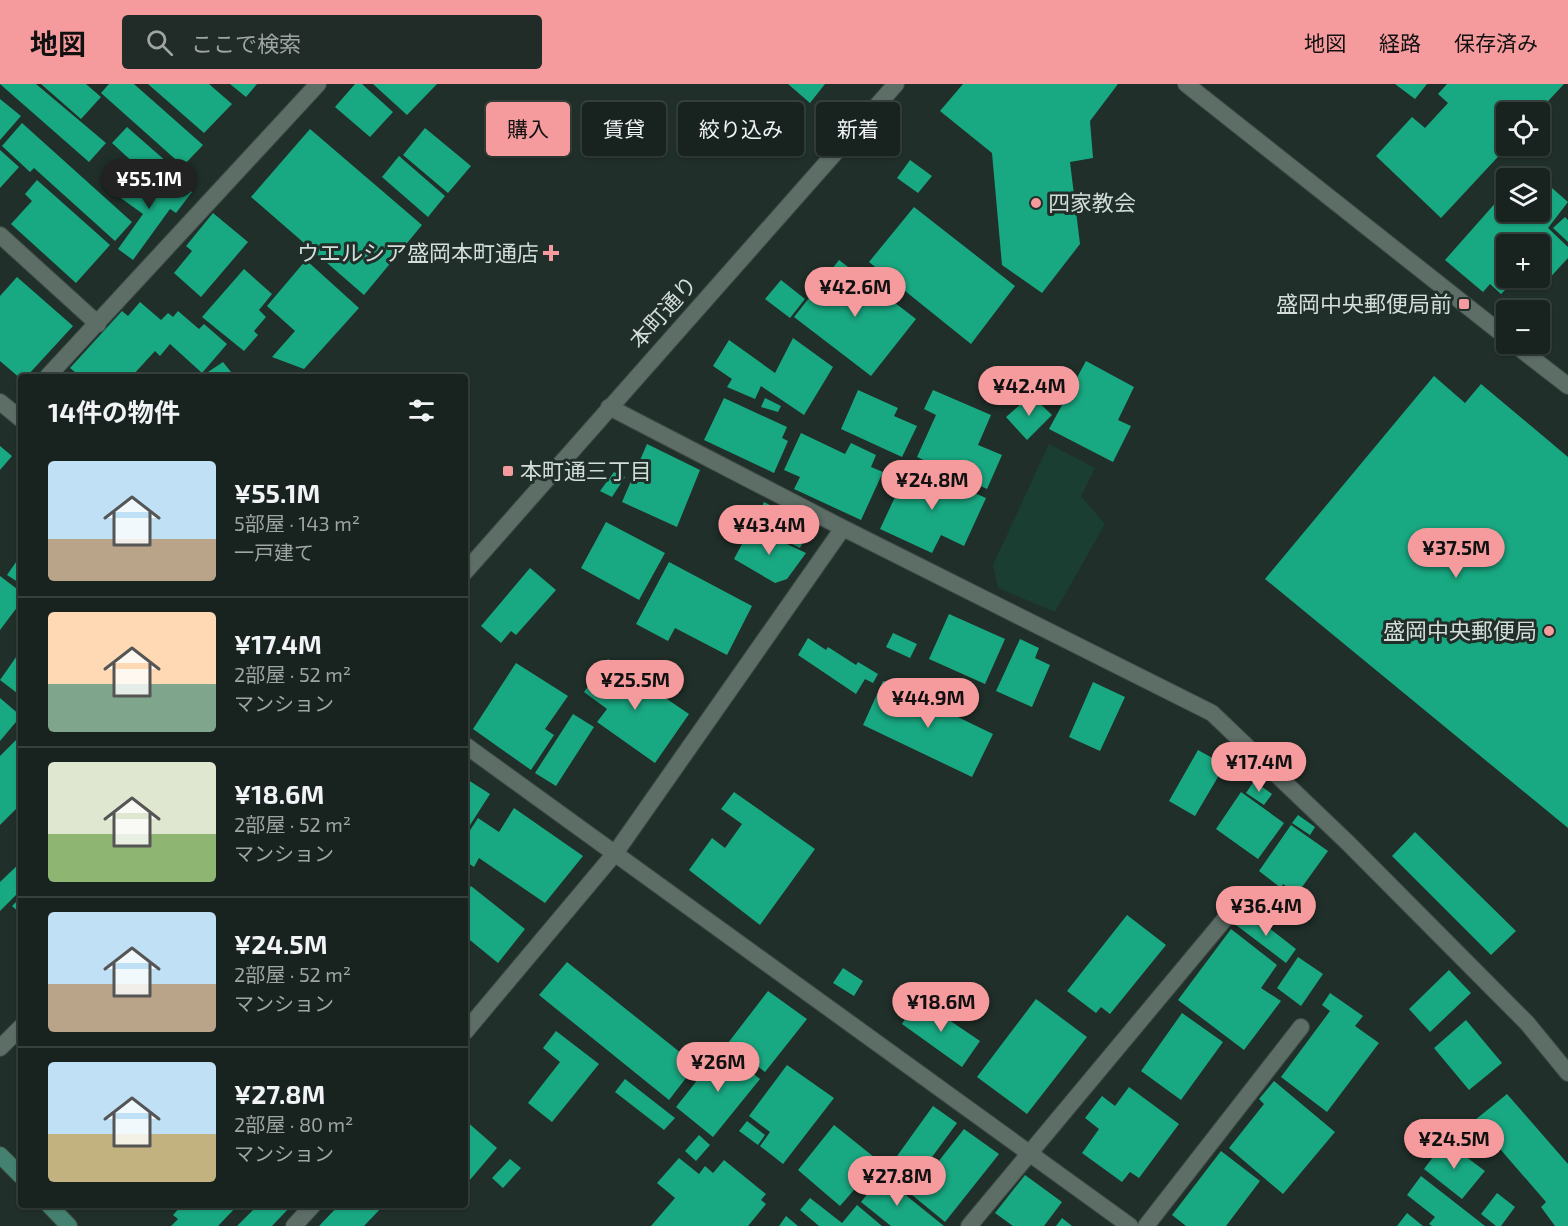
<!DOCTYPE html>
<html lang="ja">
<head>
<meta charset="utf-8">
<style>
  :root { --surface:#18231f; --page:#212b28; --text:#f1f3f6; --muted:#9fa4a4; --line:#36403d; --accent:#f59b9d }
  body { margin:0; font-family:"Exo 2","Noto Sans JP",sans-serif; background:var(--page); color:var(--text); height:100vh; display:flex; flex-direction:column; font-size:22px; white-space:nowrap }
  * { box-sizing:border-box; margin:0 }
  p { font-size:20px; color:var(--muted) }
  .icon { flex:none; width:33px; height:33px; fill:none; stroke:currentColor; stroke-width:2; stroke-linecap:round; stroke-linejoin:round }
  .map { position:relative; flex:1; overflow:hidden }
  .sheet { position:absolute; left:18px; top:290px; width:450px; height:834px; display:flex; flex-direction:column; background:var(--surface); border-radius:6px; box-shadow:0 2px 4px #0004,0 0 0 2px var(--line) }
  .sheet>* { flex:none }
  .hud { position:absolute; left:486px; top:18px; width:570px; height:54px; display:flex; gap:12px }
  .buttons { position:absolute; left:1496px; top:18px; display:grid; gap:12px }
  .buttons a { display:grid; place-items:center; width:54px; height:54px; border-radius:6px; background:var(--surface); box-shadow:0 2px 4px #0004,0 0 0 2px var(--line); font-size:30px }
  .price { position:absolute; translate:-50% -51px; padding:0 14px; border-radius:21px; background:var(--accent); color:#111; font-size:20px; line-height:39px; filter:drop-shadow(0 2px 3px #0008) }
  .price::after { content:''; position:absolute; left:50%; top:36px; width:18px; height:14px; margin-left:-9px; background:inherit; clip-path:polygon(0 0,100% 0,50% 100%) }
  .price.current { background:#222; color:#fff }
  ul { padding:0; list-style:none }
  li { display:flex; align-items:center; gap:18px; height:150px; padding:0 30px }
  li+li { border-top:2px solid var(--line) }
  li span { display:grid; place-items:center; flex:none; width:168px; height:120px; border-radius:6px; color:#555 }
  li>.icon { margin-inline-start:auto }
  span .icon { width:72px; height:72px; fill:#fffc; stroke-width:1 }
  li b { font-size:26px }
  h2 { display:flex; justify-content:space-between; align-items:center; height:72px; padding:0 30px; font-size:26px }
  .tag { padding:0 21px; border-radius:6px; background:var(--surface); box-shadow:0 2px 4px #0004,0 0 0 2px var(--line); font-size:21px; line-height:54px }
  .tag.current { background:var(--accent); color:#111 }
  header { display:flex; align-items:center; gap:36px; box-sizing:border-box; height:84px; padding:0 30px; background:var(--accent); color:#111 }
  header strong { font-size:28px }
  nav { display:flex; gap:33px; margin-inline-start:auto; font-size:21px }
  .search { width:420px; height:54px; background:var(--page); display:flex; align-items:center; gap:15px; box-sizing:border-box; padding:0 21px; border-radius:6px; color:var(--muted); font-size:22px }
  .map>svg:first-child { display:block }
  .green { fill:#1a3e31 }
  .building { fill:#19a982 }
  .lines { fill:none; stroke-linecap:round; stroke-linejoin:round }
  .minor-casing { stroke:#3e4a46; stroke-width:18 }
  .tertiary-casing { stroke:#3e4a46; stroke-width:18 }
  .secondary-casing { stroke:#3e4a46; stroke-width:18 }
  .minor { stroke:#5d6e67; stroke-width:16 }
  .tertiary { stroke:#5d6e67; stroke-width:16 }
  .secondary { stroke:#458170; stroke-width:16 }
  .poi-dot { fill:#f59b9d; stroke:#202f29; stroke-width:2 }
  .labels { text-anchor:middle; stroke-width:6; stroke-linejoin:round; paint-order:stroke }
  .poi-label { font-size:22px; fill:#d3ddd9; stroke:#202f29; text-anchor:end }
  .street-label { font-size:22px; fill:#d3ddd9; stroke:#202f29 }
</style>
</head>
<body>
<header>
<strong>地図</strong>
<div class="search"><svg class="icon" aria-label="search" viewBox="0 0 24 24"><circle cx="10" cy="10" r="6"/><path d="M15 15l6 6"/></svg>ここで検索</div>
<nav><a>地図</a><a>経路</a><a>保存済み</a></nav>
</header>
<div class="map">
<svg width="1568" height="1142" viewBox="0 0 1568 1142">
  <rect width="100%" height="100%" fill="#202f29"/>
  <!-- green -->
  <path class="green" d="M 1049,360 L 1095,384 L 1081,412 L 1105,440 L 1055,528 L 998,504 L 993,481 Z"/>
  <!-- building -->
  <path class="building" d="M 0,0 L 36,0 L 106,59 L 89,78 Z
    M 41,0 L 86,0 L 101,13 L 81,35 Z
    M 109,0 L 134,0 L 203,61 L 183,82 L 101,9 Z
    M 148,0 L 209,0 L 232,20 L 204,49 Z
    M 230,0 L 257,0 L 246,13 Z
    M 355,0 L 362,0 L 393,28 L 370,53 L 335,23 Z
    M 373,0 L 437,0 L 407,31 Z
    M 788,0 L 825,0 L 810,19 Z
    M 963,0 L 1118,0 L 1090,37 L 1093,74 L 1070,78 L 1080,160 L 1042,209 L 1002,181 L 992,69 L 940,27 Z
    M 1395,0 L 1427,0 L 1415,15 Z
    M 1447,0 L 1564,0 L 1538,28 L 1506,28 L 1508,62 L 1441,134 L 1376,72 L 1412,33 L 1425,44 L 1448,19 L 1438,10 Z
    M 0,15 L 21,32 L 0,56 Z
    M 22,39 L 132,138 L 115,157 L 34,84 L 30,88 L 2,62 Z
    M 127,43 L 176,86 L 160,103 L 112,59 Z
    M 425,44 L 471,82 L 448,109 L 403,71 Z
    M 310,45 L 422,141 L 364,211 L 251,113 Z
    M 0,66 L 19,83 L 0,104 Z
    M 399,72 L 445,112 L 428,133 L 382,93 Z
    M 910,76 L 932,92 L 918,109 L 897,94 Z
    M 1528,83 L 1568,118 L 1548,144 L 1568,163 L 1568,174 L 1545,199 L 1539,193 L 1539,160 L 1506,160 L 1506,194 L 1517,194 L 1501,210 L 1490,200 L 1483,208 L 1445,176 L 1506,107 L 1506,128 L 1539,128 L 1539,94 L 1517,94 Z
    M 134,90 L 161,110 L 172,95 L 192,108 L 176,129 L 170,125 L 133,176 L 118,165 L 143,130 L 118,112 Z
    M 37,96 L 110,161 L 76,199 L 11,140 L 32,117 L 25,110 Z
    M 914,123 L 1015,202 L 971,260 L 869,178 Z
    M 213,129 L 248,158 L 201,213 L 174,189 L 192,167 L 186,162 Z
    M 1565,133 L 1568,136 L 1568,158 L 1553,144 Z
    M 306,176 L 359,224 L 304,285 L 272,273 L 295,247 L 267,222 Z
    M 839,176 L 916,235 L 871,292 L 794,233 Z
    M 244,185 L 272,210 L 259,226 L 266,233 L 254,247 L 258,251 L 244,267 L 202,233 Z
    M 17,193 L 73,242 L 27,292 L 21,292 L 21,295 L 0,277 L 0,212 Z
    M 781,196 L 805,215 L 790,234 L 765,215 Z
    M 140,218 L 161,236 L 168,229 L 173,233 L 178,227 L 199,245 L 204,240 L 227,260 L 202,289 L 170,260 L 160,272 L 155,267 L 132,292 L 80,292 L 70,284 L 122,227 L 128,232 Z
    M 793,254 L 833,283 L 804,331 L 761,302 L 755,315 L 727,303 L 732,295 L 713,282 L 729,256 L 775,289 Z
    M 1086,277 L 1134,303 L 1118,336 L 1131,342 L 1113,378 L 1049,345 Z
    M 223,278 L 231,288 L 225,292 L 207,292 L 205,290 Z
    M 1434,292 L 1465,319 L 1481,300 L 1568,373 L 1568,744 L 1265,495 Z
    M 858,306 L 898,324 L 894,332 L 917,342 L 902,373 L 841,345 Z
    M 933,306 L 991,331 L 978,361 L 1002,371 L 987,405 L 917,373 L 936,331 L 924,325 Z
    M 1031,311 L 1052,331 L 1027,356 L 1006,333 Z
    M 724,314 L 787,343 L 782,354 L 788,357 L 774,389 L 704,356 Z
    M 765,314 L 781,322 L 778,328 L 761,323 Z
    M 801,349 L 845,370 L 851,359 L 876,371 L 871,383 L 883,388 L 861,436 L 794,405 L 800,393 L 784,386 Z
    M 647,360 L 700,386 L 677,443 L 622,418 Z
    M 0,362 L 12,372 L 0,386 Z
    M 910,381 L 986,414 L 964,462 L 941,451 L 932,469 L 880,445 Z
    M 614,388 L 625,393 L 612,413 L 600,407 Z
    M 764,418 L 811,442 L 800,464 L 754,441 Z
    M 606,438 L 665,469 L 639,516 L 581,484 Z
    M 751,443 L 806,469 L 787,495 L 775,499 L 734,475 Z
    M 21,471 L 21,500 L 7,491 Z
    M 669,478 L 752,522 L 727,571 L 675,544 L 668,557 L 636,540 Z
    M 530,484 L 556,506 L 516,551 L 511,547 L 501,559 L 481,542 Z
    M 0,492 L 21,508 L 21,518 L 0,546 Z
    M 949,530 L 1005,555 L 985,600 L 929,575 Z
    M 893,549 L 917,560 L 910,574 L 886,563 Z
    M 808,554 L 826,566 L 828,563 L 856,581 L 858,578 L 878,590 L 873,599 L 865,595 L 856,610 L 798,571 Z
    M 1020,555 L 1039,564 L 1035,574 L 1050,581 L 1032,623 L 996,607 Z
    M 21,566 L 21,612 L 0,596 Z
    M 608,575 L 689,630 L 655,679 L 597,638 L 607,625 L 584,608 Z
    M 516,579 L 568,612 L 545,645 L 554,651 L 531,686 L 473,645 Z
    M 883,597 L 993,650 L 972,693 L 863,641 Z
    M 1093,598 L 1125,613 L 1100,667 L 1069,653 Z
    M 0,614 L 21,632 L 0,657 Z
    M 573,630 L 594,643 L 556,702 L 535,689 Z
    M 21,651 L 21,720 L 0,741 L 0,672 Z
    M 1198,666 L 1225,681 L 1195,732 L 1169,717 Z
    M 465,694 L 490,710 L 465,749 Z
    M 1254,697 L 1272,710 L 1264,721 L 1246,709 Z
    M 734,708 L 815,765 L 760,841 L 689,786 L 712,754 L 725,764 L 742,740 L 721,725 Z
    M 1241,708 L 1284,739 L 1258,775 L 1216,745 Z
    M 514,724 L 583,772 L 545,819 L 479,774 L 474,783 L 465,777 L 465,754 L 478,734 L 499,748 Z
    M 1298,731 L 1315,743 L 1310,751 L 1292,739 Z
    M 1291,741 L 1328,767 L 1297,810 L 1283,800 L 1281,804 L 1259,787 Z
    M 1415,748 L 1516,847 L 1491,871 L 1392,772 Z
    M 21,778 L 21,806 L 0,827 L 0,798 Z
    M 471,802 L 525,845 L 498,879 L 465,852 L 465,810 Z
    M 21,813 L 21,830 L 12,822 Z
    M 1247,827 L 1296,865 L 1286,879 L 1236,841 Z
    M 1127,831 L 1166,861 L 1110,930 L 1101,923 L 1096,929 L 1067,907 Z
    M 1231,845 L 1277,881 L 1261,904 L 1281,917 L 1244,966 L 1178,916 Z
    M 1298,873 L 1323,890 L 1301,922 L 1277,904 Z
    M 567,878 L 696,981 L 669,1016 L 539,911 Z
    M 843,884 L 863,897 L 854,912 L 833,899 Z
    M 1449,886 L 1471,909 L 1430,948 L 1409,925 Z
    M 768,907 L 807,935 L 765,988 L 728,959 Z
    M 1330,909 L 1363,932 L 1355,942 L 1379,959 L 1327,1028 L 1281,993 L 1330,927 L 1322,921 Z
    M 918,915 L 980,957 L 962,983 L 902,940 Z
    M 1036,915 L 1087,953 L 1027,1030 L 977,993 Z
    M 1182,929 L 1223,958 L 1181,1016 L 1141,987 Z
    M 1466,936 L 1502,979 L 1469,1006 L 1434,964 Z
    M 556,947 L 599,980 L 552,1038 L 528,1019 L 560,978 L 543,964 Z
    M 722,965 L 760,995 L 713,1053 L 676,1023 Z
    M 787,981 L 834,1014 L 783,1080 L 760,1062 L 770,1048 L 749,1032 Z
    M 625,995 L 675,1034 L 664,1046 L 615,1008 Z
    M 1274,997 L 1335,1048 L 1283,1110 L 1229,1064 L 1264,1020 L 1259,1015 Z
    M 1129,1003 L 1179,1040 L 1139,1094 L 1130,1088 L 1122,1098 L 1082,1069 L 1099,1045 L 1085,1034 L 1102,1012 L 1115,1022 Z
    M 1507,1010 L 1568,1080 L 1568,1142 L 1555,1142 L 1541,1123 L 1546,1118 L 1475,1036 Z
    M 933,1022 L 957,1039 L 910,1103 L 887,1086 Z
    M 465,1036 L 497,1064 L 469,1097 L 465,1094 Z
    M 747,1037 L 765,1051 L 758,1061 L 739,1047 Z
    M 834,1041 L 879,1077 L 840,1122 L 798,1086 Z
    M 964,1045 L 999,1070 L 945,1138 L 912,1111 Z
    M 699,1051 L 710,1061 L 696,1077 L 685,1067 Z
    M 1445,1057 L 1485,1087 L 1462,1115 L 1424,1085 Z
    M 1221,1067 L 1260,1097 L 1226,1142 L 1186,1142 L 1172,1131 Z
    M 679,1074 L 699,1090 L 705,1082 L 713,1089 L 724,1076 L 766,1110 L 761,1116 L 766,1120 L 748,1142 L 651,1142 L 675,1114 L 657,1099 Z
    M 510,1075 L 521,1084 L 503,1104 L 492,1094 Z
    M 1025,1091 L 1062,1118 L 1044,1142 L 1013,1142 L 995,1129 Z
    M 882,1092 L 944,1142 L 891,1142 L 861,1118 Z
    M 1421,1092 L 1485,1142 L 1432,1142 L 1429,1140 L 1435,1133 L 1407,1111 Z
    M 1497,1109 L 1515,1123 L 1501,1142 L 1496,1142 L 1481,1130 Z
    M 810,1114 L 842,1139 L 857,1121 L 882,1142 L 819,1142 L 800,1126 Z
    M 183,1120 L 239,1120 L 218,1142 L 171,1142 L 178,1135 L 173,1131 Z
    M 259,1120 L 293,1120 L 272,1142 L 237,1142 Z
    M 340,1120 L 385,1120 L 364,1142 L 319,1142 Z
    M 1407,1129 L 1423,1142 L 1397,1142 Z
    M 786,1132 L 798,1142 L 779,1142 Z
    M 1062,1134 L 1072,1142 L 1056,1142 Z"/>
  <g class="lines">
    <defs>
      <path id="minor" d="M 0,151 L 98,240
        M 48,292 L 318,0
        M 0,318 L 21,335
        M 609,323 L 843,444 L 1212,629 L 1348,759 L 1527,939 L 1568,989
        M 465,661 L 1130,1142
        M 465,948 L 616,768 L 843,444
        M 294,1142 L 314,1120
        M 969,1142 L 1244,812
        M 1146,1142 L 1301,943"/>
      <path id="tertiary" d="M 1186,0 L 1506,253
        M 1514,260 L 1568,302
        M 465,488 L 896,0
        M 0,964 L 21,943"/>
      <path id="secondary" d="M 0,1071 L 21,1092
        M 48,1120 L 69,1142"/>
    </defs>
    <!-- minor casing -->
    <use href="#minor" class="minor-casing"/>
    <!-- tertiary casing -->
    <use href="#tertiary" class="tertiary-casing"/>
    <!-- secondary casing -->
    <use href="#secondary" class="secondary-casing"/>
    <!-- minor -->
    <use href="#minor" class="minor"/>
    <!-- tertiary -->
    <use href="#tertiary" class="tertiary"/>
    <!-- secondary -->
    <use href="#secondary" class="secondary"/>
  </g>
  <!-- markers -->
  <g class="poi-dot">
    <circle cx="1036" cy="119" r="6"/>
    <path d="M548 160h6v6h6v6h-6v6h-6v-6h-6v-6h6z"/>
    <rect x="1458" y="214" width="12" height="12" rx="3"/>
    <rect x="502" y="381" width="12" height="12" rx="3"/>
    <circle cx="1549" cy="547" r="6"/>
  </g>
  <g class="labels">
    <!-- poi labels -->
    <g class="poi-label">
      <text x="1048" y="127" text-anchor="start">四家教会</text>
      <text x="539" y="177">ウエルシア盛岡本町通店</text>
      <text x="1452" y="228">盛岡中央郵便局前</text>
      <text x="520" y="395" text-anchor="start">本町通三丁目</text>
      <text x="1537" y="555">盛岡中央郵便局</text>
    </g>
    <!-- street labels -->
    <g class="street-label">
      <text transform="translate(663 228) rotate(-48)" y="8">本町通り</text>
    </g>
  </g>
</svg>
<div class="buttons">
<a><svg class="icon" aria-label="locate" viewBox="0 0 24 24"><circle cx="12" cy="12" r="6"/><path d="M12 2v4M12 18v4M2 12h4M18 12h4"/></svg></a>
<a><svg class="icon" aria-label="layers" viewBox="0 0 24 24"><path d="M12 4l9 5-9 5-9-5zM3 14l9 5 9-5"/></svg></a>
<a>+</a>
<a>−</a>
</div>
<b class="price current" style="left:149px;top:126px">¥55.1M</b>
<b class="price" style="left:855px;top:234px">¥42.6M</b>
<b class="price" style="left:1029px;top:333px">¥42.4M</b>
<b class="price" style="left:932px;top:427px">¥24.8M</b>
<b class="price" style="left:769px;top:472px">¥43.4M</b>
<b class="price" style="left:1456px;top:495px">¥37.5M</b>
<b class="price" style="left:635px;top:627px">¥25.5M</b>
<b class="price" style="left:928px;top:645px">¥44.9M</b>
<b class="price" style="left:1259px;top:709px">¥17.4M</b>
<b class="price" style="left:1266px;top:853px">¥36.4M</b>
<b class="price" style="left:941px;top:949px">¥18.6M</b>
<b class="price" style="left:718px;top:1009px">¥26M</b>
<b class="price" style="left:1454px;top:1086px">¥24.5M</b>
<b class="price" style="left:897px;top:1123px">¥27.8M</b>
<div class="hud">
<a class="tag current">購入</a>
<a class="tag">賃貸</a>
<a class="tag">絞り込み</a>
<a class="tag">新着</a>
</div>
<section class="sheet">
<h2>14件の物件<svg class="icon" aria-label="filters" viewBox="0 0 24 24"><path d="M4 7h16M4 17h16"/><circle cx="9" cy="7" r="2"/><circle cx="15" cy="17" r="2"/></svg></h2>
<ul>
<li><span style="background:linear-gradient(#bfe0f5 65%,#b9a48a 0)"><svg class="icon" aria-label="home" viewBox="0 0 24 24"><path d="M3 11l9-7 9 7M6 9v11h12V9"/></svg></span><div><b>¥55.1M</b><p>5部屋 · 143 m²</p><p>一戸建て</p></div></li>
<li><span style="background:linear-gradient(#ffd9b3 60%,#7fa58c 0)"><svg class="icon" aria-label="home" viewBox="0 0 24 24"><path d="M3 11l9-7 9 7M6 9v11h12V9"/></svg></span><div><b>¥17.4M</b><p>2部屋 · 52 m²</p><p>マンション</p></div></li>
<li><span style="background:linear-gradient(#dfe7d0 60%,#8fb573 0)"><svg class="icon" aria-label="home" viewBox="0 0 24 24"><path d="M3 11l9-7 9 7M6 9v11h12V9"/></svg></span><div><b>¥18.6M</b><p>2部屋 · 52 m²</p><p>マンション</p></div></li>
<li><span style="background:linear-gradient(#bfe0f5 60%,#b9a48a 0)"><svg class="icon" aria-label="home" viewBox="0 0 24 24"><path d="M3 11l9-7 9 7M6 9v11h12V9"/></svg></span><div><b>¥24.5M</b><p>2部屋 · 52 m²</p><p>マンション</p></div></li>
<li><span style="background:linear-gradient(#bfe0f5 60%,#c2b280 0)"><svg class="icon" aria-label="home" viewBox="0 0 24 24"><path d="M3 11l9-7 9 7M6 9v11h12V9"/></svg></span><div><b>¥27.8M</b><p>2部屋 · 80 m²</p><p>マンション</p></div></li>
</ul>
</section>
</div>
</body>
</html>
